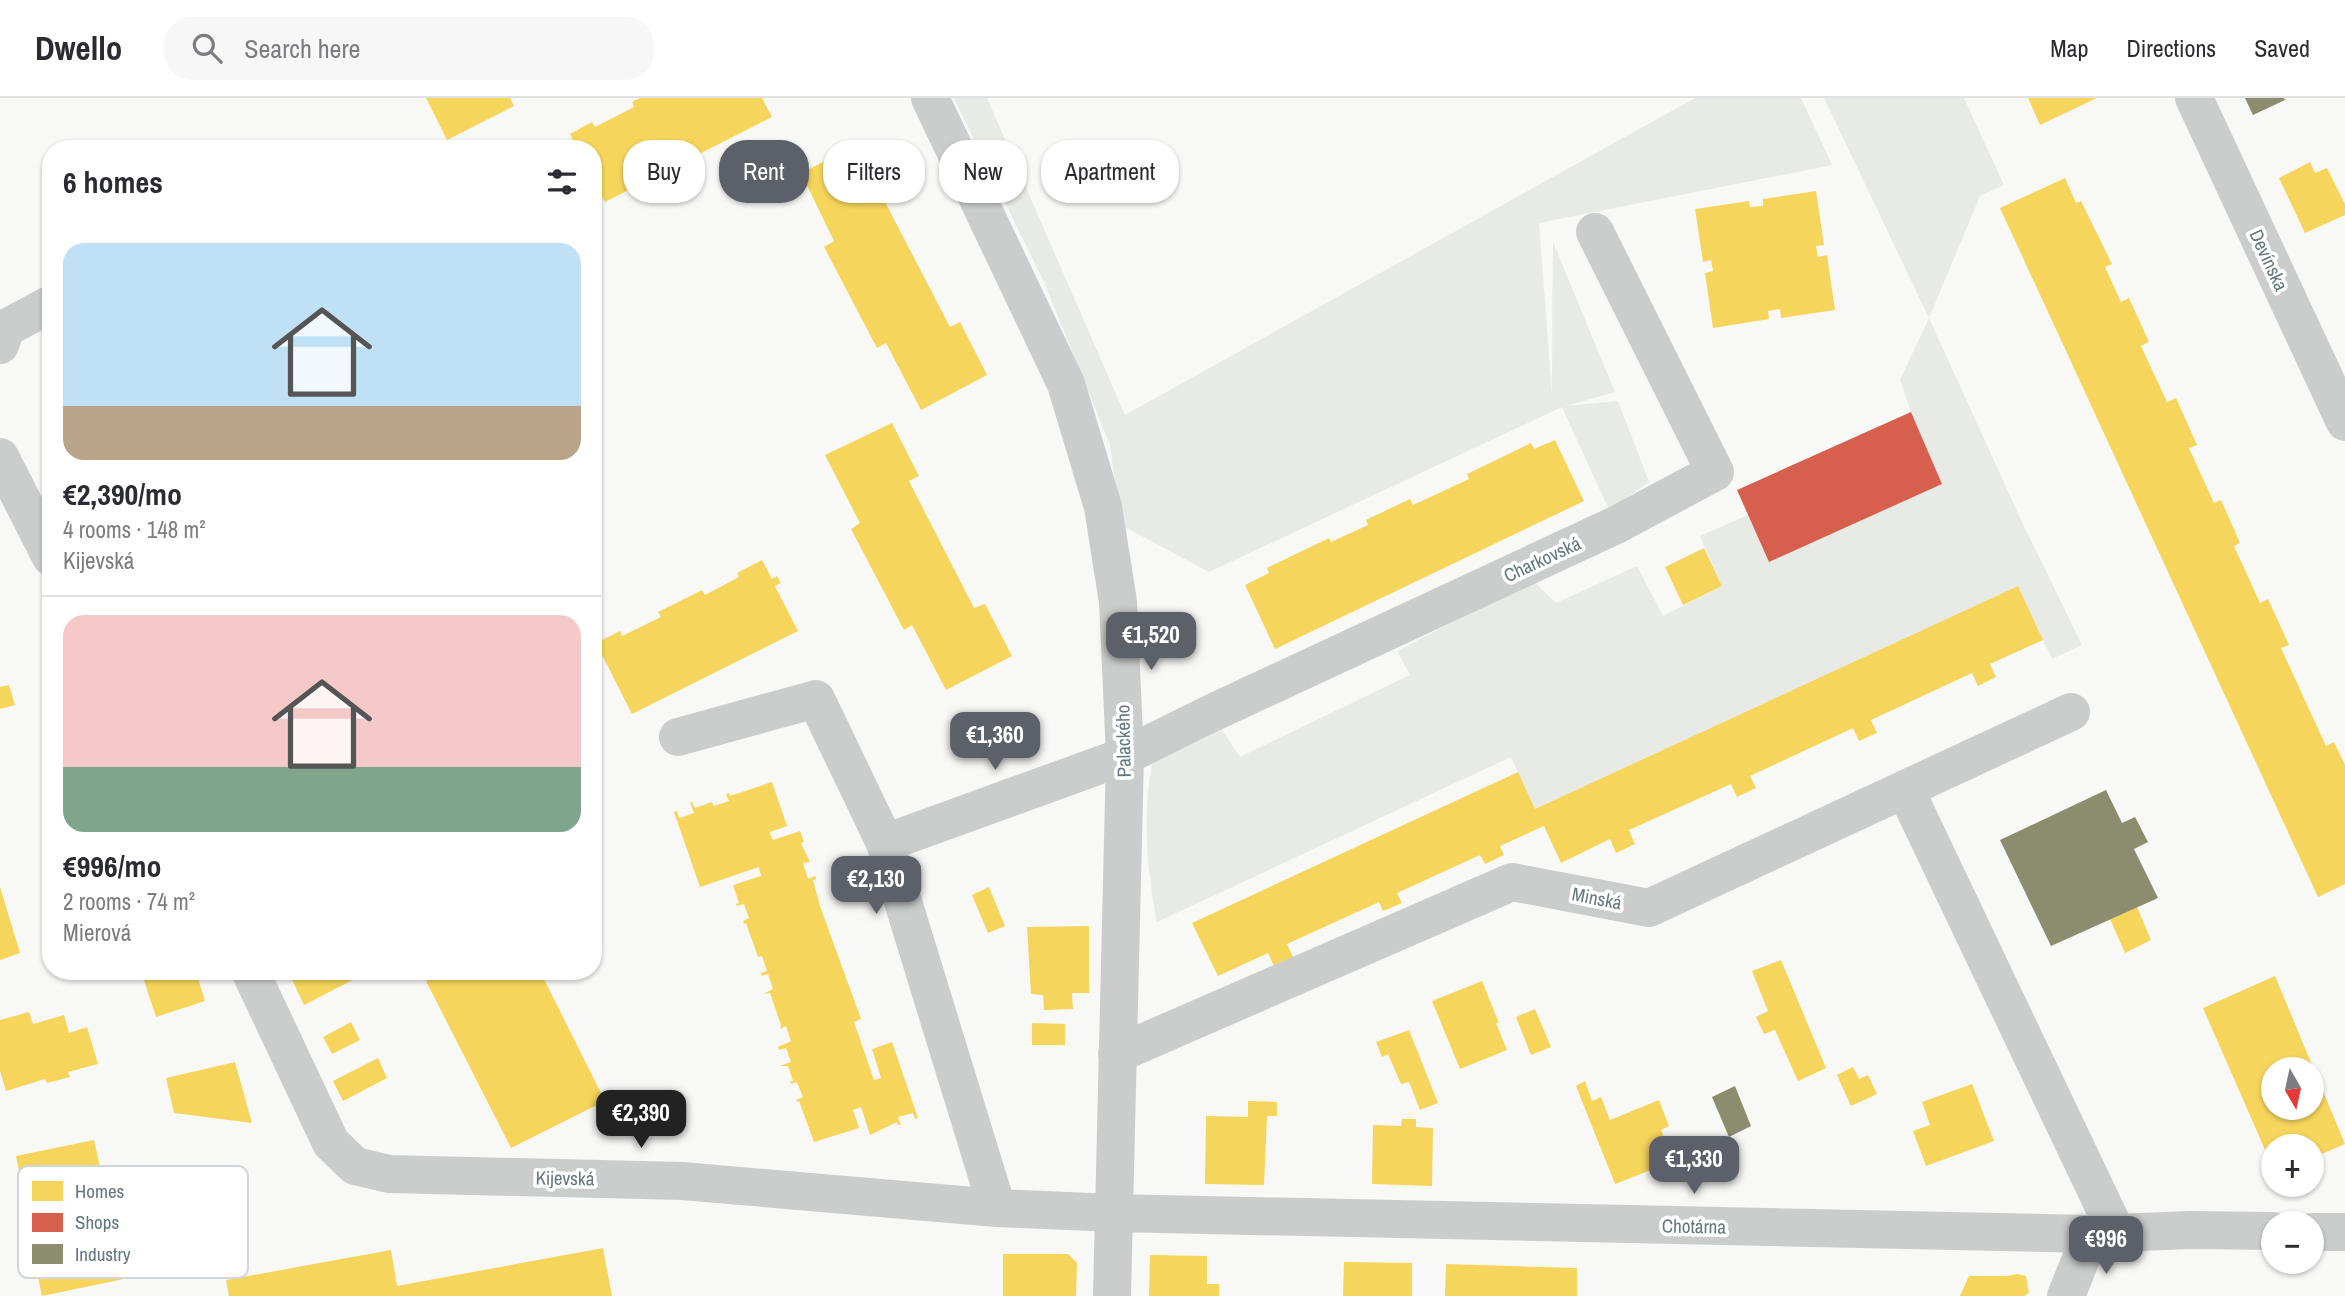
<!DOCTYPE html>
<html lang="en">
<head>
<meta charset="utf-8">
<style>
  :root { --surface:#fff; --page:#f7f7f7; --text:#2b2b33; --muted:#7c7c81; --line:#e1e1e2; --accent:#5c6169 }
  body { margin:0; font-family:"Archivo Narrow",sans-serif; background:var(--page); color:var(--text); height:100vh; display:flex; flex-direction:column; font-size:26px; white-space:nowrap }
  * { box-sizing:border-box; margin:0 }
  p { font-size:23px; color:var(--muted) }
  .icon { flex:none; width:38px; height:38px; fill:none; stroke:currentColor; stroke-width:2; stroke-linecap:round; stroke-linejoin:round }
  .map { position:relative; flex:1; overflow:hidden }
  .side { position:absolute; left:42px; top:42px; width:560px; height:840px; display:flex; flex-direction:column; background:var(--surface); border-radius:28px; box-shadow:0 2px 5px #0004 }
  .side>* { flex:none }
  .guide { position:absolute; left:623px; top:42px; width:665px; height:63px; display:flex; gap:14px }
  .needle { width:46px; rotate:171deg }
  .buttons { position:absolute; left:2261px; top:959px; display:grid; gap:14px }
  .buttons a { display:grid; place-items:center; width:63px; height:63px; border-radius:50%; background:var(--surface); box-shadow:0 2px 5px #0004; font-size:35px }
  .price { position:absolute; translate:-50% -60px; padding:0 16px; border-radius:14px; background:var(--accent); color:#fff; font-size:23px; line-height:46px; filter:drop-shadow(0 2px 4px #0008) }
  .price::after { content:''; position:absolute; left:50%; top:42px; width:21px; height:16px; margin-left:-10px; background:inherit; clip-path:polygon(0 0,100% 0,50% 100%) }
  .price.on { background:#222; color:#fff }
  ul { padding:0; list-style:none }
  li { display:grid; align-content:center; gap:14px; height:371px; padding:0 21px }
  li+li { border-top:2px solid var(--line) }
  li span { display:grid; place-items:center; height:217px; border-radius:21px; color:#555 }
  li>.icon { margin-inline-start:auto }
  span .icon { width:126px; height:126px; fill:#fffc; stroke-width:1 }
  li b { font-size:30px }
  h2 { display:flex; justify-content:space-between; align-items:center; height:84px; padding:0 21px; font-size:30px }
  .chip { padding:0 24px; border-radius:28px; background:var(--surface); box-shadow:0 2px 5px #0004; font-size:24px; line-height:63px }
  .chip.on { background:var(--accent); color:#fff }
  header { display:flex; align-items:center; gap:42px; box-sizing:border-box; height:98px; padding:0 35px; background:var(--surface); border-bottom:2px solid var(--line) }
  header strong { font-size:33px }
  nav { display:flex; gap:38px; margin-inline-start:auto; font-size:24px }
  .search { width:490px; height:63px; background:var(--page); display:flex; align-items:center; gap:18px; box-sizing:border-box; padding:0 24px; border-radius:28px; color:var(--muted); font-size:26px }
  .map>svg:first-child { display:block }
  .green { fill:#e7eae5 }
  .homes { fill:#f6d55c; fill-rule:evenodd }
  .shops { fill:#d6604d }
  .industry { fill:#8c8c6e }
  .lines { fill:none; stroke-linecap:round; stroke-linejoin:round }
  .minor { stroke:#cbcdcd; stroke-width:38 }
  .labels { text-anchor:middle; stroke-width:7; stroke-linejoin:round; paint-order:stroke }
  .street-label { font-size:19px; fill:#647781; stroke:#fff }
  .key { fill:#fff; stroke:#d0d6d9; stroke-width:2 }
  .key-label { font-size:19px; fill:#647781 }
</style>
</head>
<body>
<header>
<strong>Dwello</strong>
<div class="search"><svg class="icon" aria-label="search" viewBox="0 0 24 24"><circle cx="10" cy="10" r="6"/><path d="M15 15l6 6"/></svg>Search here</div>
<nav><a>Map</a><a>Directions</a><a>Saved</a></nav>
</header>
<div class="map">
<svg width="2345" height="1198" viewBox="0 0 2345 1198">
  <rect width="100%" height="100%" fill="#f8f8f7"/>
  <!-- green -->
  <path class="green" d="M 954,0 L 987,0 L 1125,317 L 1695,0 L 1801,0 L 1832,67 L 1539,125 L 1552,297 L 1553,144 L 1615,294 L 1566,308 L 1618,303 L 1649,384 L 1609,412 L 1562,309 L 1209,474 L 1121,427 L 1110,347 L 1044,184 Z
    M 1824,0 L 1964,0 L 2004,87 L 1980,98 L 1929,220 L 2021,422 L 2082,547 L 2052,561 L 2018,488 L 1535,711 L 1511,659 L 1157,824 C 1147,771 1142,719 1152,666 L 1222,632 L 1240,659 L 1410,577 L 1397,553 L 1533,483 L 1556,505 L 1637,468 L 1663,518 L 1722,488 L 1700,438 L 1748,417 L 1770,464 L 1942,386 L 1911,314 L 1900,282 L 1929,220 Z"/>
  <!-- homes -->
  <path class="homes" d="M 426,0 L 510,0 L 514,8 L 447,42 Z
    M 640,0 L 762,0 L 772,19 L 605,104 L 593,82 L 593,51 L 577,51 L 570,36 L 592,24 L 595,29 L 634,9 L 632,4 Z
    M 2028,0 L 2097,0 L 2040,27 Z
    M 867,42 L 893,95 L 883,100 L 950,229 L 960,224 L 987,277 L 921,312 L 886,245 L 877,250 L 824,149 L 834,143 L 801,75 Z
    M 2310,64 L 2315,75 L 2327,70 L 2345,106 L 2345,117 L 2305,135 L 2279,80 Z
    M 2065,80 L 2076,105 L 2081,103 L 2112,166 L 2105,169 L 2121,204 L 2129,200 L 2149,244 L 2141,248 L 2167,304 L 2176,300 L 2197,347 L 2189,350 L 2214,405 L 2221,402 L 2233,429 L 2240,445 L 2234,448 L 2260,505 L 2268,501 L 2289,547 L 2281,550 L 2326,648 L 2334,644 L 2345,667 L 2345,786 L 2318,799 L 2000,110 Z
    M 1816,93 L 1824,147 L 1816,148 L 1818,159 L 1827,157 L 1835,212 L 1781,220 L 1780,211 L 1768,213 L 1769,221 L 1713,230 L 1705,175 L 1713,173 L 1711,162 L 1703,164 L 1695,111 L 1749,103 L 1750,109 L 1763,108 L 1763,101 Z
    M 892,325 L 919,378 L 909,383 L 974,510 L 985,506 L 1012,558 L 946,592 L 912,527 L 904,532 L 851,431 L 860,425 L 825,357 Z
    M 1555,342 L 1584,403 L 1275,551 L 1245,487 L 1269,475 L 1267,470 L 1329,440 L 1331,444 L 1368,427 L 1366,422 L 1410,401 L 1413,407 L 1469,381 L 1467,376 L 1531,345 L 1534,351 Z
    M 1704,450 L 1722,488 L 1683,507 L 1665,469 Z
    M 762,462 L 772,481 L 777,478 L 781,485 L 775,488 L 798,533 L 632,616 L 596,545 L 620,533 L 622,538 L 661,519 L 658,514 L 702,492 L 705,497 L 739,479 L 737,475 Z
    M 2018,488 L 2043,542 L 1990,566 L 1996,579 L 1978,588 L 1972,575 L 1871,622 L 1877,635 L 1859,643 L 1853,630 L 1750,678 L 1756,690 L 1737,699 L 1731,686 L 1629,732 L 1635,746 L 1616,755 L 1610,741 L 1561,765 L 1544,728 L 1500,748 L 1504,757 L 1485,766 L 1480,757 L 1397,795 L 1402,805 L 1383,813 L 1379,804 L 1287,846 L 1293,859 L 1274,868 L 1268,855 L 1218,878 L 1192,825 L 1518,674 L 1535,711 Z
    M 9,587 L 15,607 L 0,611 L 0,589 Z
    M 772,684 L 787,728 L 770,734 L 771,738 L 773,742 L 800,733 L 804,744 L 801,745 L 810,764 L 803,765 L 808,781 L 815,778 L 816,781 L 813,782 L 820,808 L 861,921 L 854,924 L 874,982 L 881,980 L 872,951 L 892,944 L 918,1020 L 915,1021 L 913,1015 L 898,1019 L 901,1027 L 898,1027 L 897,1024 L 870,1037 L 861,1009 L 853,1012 L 859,1030 L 814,1044 L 799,1003 L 797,1004 L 796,1002 L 803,999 L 797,984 L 791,986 L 790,984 L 793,983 L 788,968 L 780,968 L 791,964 L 786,950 L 779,952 L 778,949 L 791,943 L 786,928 L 780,931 L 781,927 L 770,895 L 763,896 L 773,891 L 768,876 L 762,878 L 761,875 L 767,873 L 762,858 L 758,859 L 746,825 L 744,826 L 743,823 L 749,820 L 744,806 L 737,808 L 736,806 L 739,805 L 733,787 L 761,778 L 759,769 L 700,789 L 674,714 L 677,713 L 679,720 L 694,715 L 690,704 L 692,704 L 695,710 L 712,704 L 714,708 L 729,703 L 726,696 L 729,695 L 730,698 Z
    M 0,789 L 20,855 L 0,862 Z
    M 989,789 L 1005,828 L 988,835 L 972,797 Z
    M 2137,809 L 2151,842 L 2125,855 L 2110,821 Z
    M 1089,828 L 1089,895 L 1072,895 L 1073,911 L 1044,912 L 1043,897 L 1031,896 L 1027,829 Z
    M 1781,862 L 1826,970 L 1798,983 L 1775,932 L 1764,936 L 1756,919 L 1768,913 L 1752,873 Z
    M 141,873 L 196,873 L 205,903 L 156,919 Z
    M 288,873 L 370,873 L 304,907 Z
    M 445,873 L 540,873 L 605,1003 L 511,1050 L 426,883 Z
    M 2275,878 L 2345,1046 L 2312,1060 L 2312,1048 L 2273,1048 L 2273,1070 L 2203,910 ZM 2273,971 L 2312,971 L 2312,1010 L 2273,1010 Z
    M 1482,883 L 1499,925 L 1496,925 L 1507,952 L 1460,971 L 1432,903 Z
    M 1535,911 L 1551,949 L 1531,957 L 1516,919 Z
    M 29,914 L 33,926 L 64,917 L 69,935 L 87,929 L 98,966 L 68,974 L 70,979 L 47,985 L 45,981 L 6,993 L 0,973 L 0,922 Z
    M 351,924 L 360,942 L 332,956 L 323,939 Z
    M 1032,925 L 1065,926 L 1065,947 L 1032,947 Z
    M 1409,932 L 1438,1005 L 1420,1012 L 1409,984 L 1401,986 L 1388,956 L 1382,959 L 1376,944 Z
    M 378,960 L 387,980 L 343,1003 L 333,983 Z
    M 235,964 L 252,1025 L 174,1015 L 166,980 Z
    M 1853,969 L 1859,981 L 1868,977 L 1877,996 L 1851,1008 L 1837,977 Z
    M 1585,983 L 1592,1003 L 1601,999 L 1610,1022 L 1659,1002 L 1669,1028 L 1661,1032 L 1674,1063 L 1615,1086 L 1576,988 Z
    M 1972,986 L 1994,1043 L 1926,1068 L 1913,1033 L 1930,1027 L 1922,1004 Z
    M 1248,1003 L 1277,1004 L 1277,1018 L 1267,1018 L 1264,1087 L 1205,1086 L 1206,1018 L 1248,1019 Z
    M 1402,1021 L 1416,1021 L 1416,1029 L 1433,1030 L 1432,1088 L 1372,1086 L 1373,1027 L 1401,1028 Z
    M 94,1042 L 102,1078 L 23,1093 L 16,1058 Z
    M 112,1124 L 124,1181 L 42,1198 L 30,1141 Z
    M 603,1150 L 612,1198 L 229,1198 L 226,1182 L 391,1152 L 397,1188 Z
    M 1003,1156 L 1068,1156 L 1077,1165 L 1076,1198 L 1003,1198 Z
    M 1150,1157 L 1207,1158 L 1207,1186 L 1219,1186 L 1219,1198 L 1149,1198 Z
    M 1344,1164 L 1412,1165 L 1412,1198 L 1343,1198 Z
    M 1446,1166 L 1577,1170 L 1577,1198 L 1445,1198 Z
    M 2017,1176 L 2026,1178 L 2029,1195 L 2024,1198 L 1960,1198 L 1969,1178 L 2007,1178 Z"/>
  <!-- shops -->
  <path class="shops" d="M 1911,314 L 1942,386 L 1769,464 L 1737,392 Z"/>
  <!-- industry -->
  <path class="industry" d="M 2245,0 L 2284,0 L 2285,2 L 2253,17 Z
    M 2106,692 L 2122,725 L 2135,719 L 2148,744 L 2134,751 L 2158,800 L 2051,848 L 2000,742 Z
    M 1735,988 L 1751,1028 L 1729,1039 L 1712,999 Z"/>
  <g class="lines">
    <!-- minor -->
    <path class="minor" d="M 930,0 L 1066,286 L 1103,409 L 1118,504 L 1125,658 L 1112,1198
      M 2194,0 L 2345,324
      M 0,247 L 6,230 L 51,206
      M 0,359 L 51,459
      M 678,639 L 816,601 L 885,745 L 997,1110
      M 1905,691 L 2116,1134
      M 885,745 L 1125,658 L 1212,615 L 1616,427 L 1715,374 L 1595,134
      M 250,873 L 331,1045 L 355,1068 L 389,1076 L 682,1083 L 997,1110 L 1114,1115 L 2091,1136 L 2190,1132 L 2273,1133
      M 1117,956 L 1512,784 L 1649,810 L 2071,614
      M 2312,1134 L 2345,1134
      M 2066,1198 L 2091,1136"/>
  </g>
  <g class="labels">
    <!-- street labels -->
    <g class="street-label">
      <text transform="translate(2269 162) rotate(65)" y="7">Devínska</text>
      <text transform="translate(1542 461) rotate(-25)" y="7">Charkovská</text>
      <text transform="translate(1123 643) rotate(-91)" y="7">Palackého</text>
      <text transform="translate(1597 800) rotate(11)" y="7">Minská</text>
      <text transform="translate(565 1080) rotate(1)" y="7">Kijevská</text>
      <text transform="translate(1694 1128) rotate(1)" y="7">Chotárna</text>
    </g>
  </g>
  <!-- legend -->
  <rect x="18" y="1068" width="230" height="112" rx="10" class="key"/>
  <rect x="32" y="1083" width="31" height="20" fill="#f6d55c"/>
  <rect x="32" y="1115" width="31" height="19" fill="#d6604d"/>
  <rect x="32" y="1146" width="31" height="20" fill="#8c8c6e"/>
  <g class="key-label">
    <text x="75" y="1100">Homes</text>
    <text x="75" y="1131">Shops</text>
    <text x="75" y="1163">Industry</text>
  </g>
</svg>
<div class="buttons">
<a><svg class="needle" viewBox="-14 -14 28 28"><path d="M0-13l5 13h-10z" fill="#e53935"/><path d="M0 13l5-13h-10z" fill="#7c7c81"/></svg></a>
<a>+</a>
<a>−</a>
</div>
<b class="price" style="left:1151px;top:574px">€1,520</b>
<b class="price" style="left:995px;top:674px">€1,360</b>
<b class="price" style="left:876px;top:818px">€2,130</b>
<b class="price on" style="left:641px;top:1052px">€2,390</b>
<b class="price" style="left:1694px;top:1098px">€1,330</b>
<b class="price" style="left:2106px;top:1178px">€996</b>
<div class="guide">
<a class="chip">Buy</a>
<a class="chip on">Rent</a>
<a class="chip">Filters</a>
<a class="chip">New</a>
<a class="chip">Apartment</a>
</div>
<section class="side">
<h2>6 homes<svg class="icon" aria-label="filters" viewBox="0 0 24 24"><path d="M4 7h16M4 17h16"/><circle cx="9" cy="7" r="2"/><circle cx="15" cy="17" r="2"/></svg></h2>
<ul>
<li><span style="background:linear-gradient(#bfe0f5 75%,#b9a48a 0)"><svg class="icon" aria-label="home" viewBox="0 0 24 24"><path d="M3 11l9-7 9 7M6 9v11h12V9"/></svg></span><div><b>€2,390/mo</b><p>4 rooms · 148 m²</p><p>Kijevská</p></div></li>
<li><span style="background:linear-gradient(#f6c9c9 70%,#7fa58c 0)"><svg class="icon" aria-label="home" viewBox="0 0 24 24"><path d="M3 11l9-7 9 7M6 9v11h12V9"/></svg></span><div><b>€996/mo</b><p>2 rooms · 74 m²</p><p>Mierová</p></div></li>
</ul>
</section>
</div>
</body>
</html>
